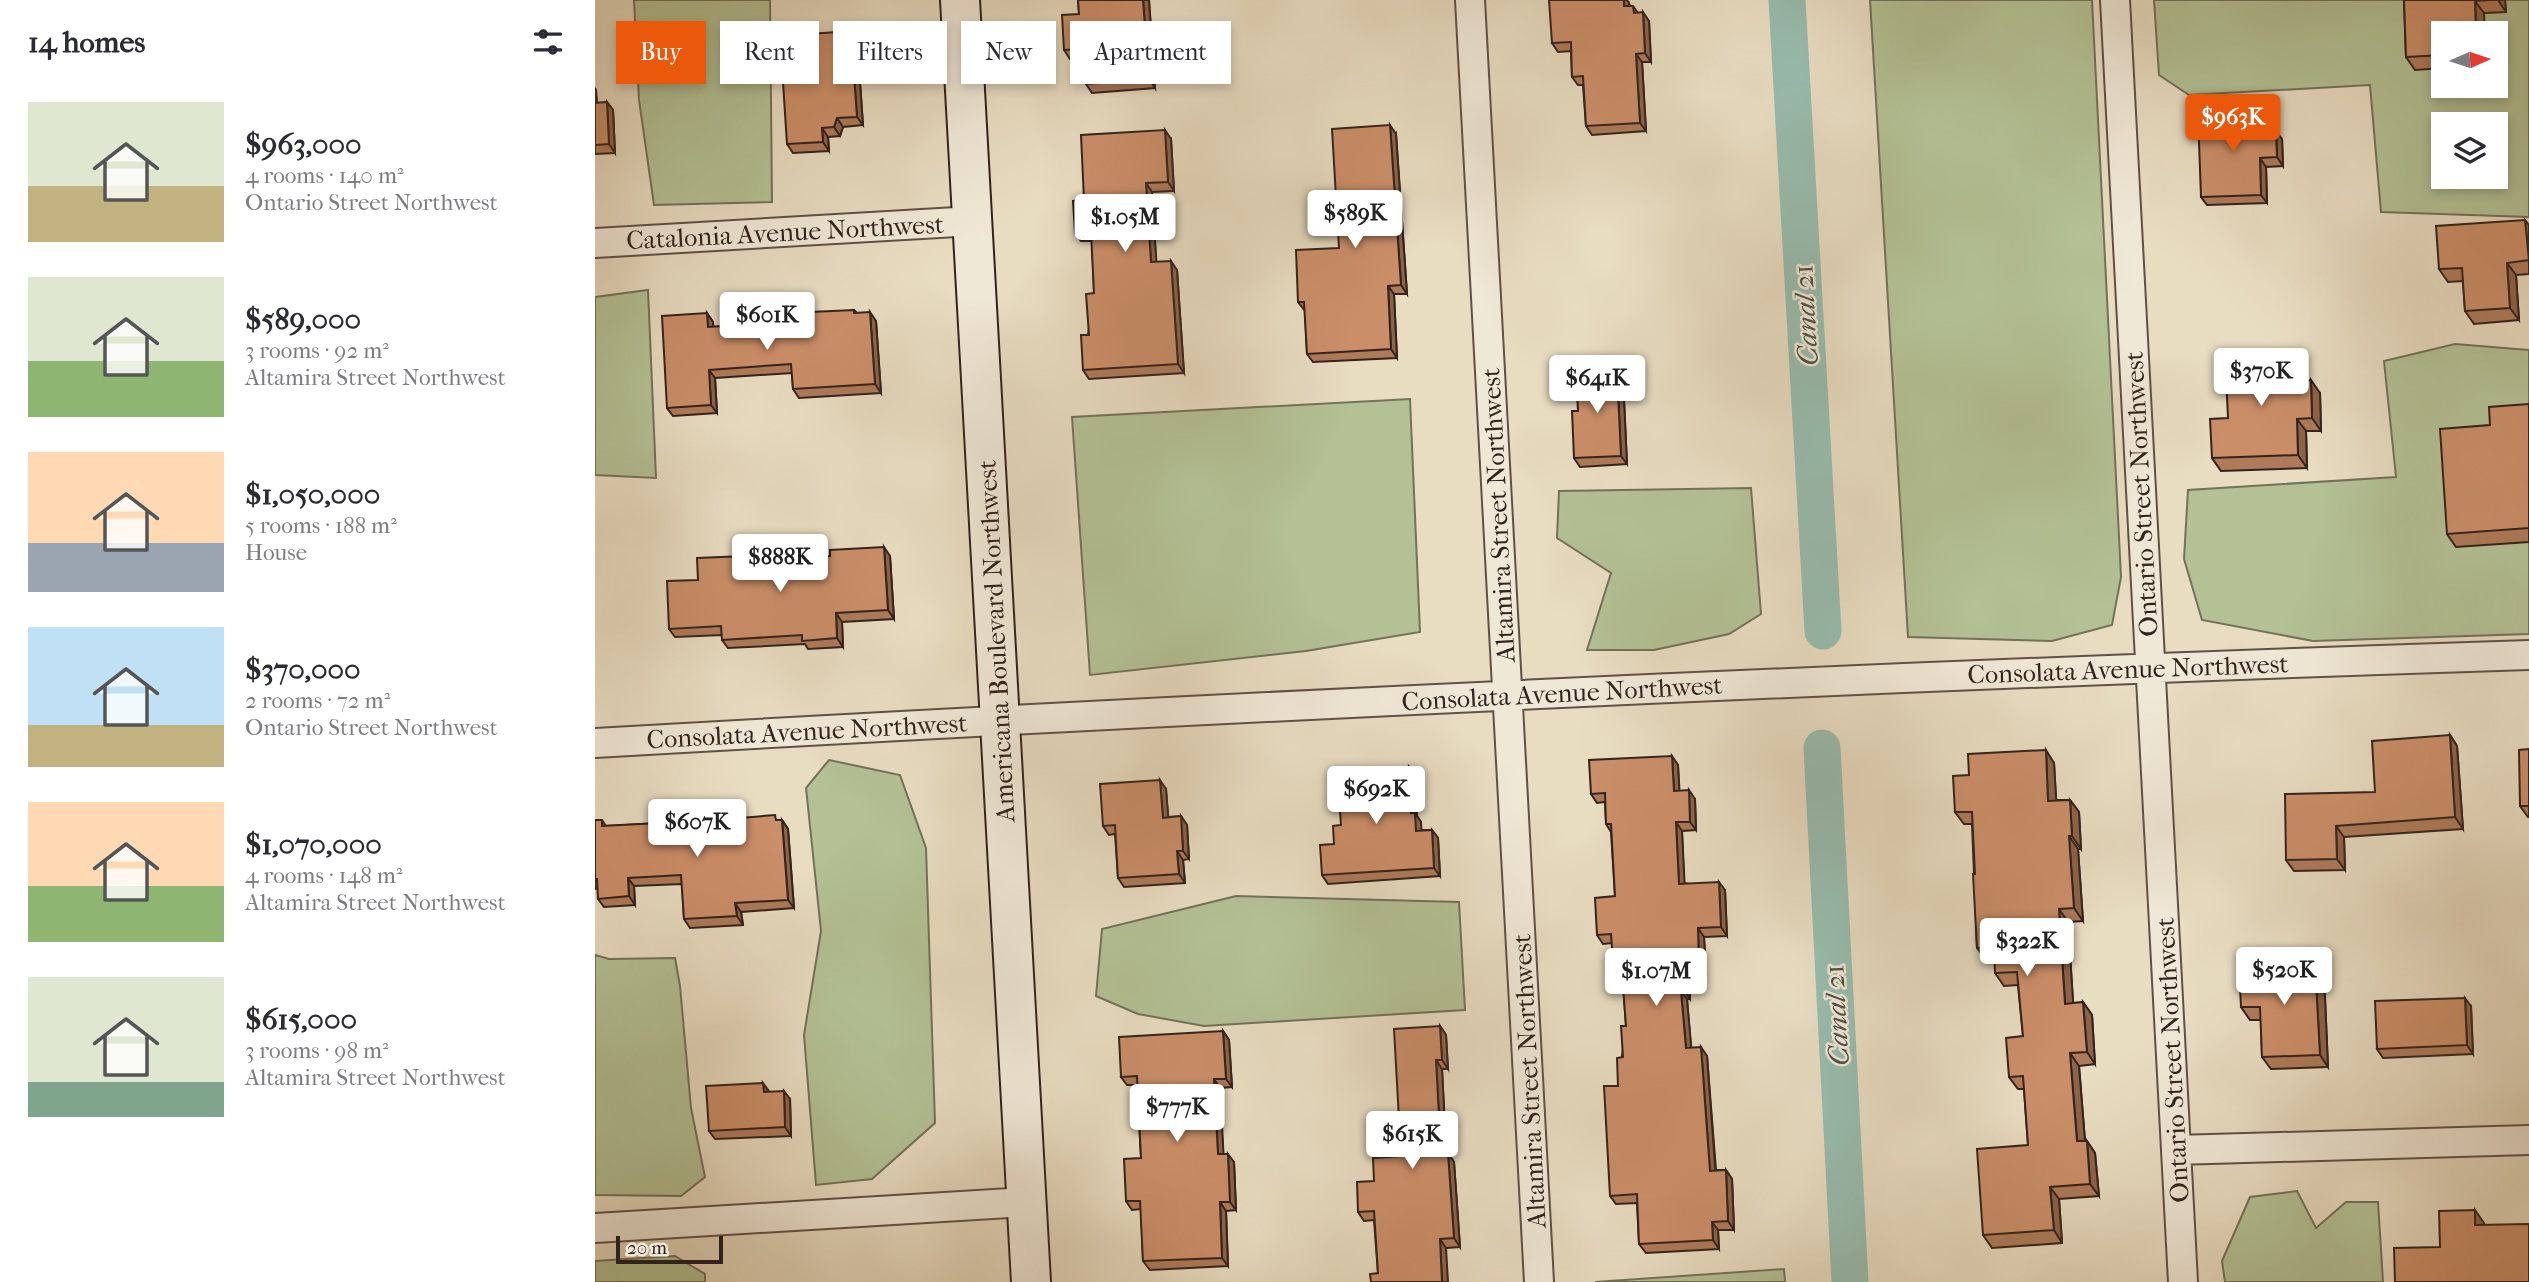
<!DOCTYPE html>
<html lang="en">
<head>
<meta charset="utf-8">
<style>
  :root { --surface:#fff; --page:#f7f7f7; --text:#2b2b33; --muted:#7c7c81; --accent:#ea580c }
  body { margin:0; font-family:"IM FELL French Canon",serif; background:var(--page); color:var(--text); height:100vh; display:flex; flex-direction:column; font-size:26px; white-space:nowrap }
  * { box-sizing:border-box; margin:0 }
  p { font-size:23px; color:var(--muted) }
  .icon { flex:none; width:38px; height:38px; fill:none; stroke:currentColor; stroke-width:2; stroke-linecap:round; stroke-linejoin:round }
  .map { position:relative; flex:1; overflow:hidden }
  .sheet { display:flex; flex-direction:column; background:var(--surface); width:595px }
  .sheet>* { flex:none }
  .top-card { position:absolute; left:21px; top:21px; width:665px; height:63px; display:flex; gap:14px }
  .needle { width:46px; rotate:87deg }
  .fabs { position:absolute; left:1836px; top:21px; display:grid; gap:14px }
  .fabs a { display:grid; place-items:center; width:77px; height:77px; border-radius:0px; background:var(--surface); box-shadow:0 4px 10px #0003; font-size:35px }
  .scale { position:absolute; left:21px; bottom:18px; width:107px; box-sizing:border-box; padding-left:7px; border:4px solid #33231e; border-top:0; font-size:19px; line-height:24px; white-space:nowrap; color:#33231e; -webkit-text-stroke:5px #f0e8d7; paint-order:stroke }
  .price { position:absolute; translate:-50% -60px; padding:0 16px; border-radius:7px; background:#fff; color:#222; font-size:23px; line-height:46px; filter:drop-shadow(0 2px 4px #0008) }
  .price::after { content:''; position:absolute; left:50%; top:42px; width:21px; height:16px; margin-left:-10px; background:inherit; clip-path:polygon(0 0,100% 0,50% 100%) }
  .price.selected { background:var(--accent); color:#fff }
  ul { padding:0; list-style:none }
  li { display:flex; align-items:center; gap:21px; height:175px; padding:0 28px }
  li span { display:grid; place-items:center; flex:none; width:196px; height:140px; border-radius:0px; color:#555 }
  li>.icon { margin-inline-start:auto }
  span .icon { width:84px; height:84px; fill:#fffc; stroke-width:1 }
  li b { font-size:30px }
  h2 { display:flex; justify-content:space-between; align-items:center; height:84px; padding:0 28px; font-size:30px }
  .pill { padding:0 24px; border-radius:0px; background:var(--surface); box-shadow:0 4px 10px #0003; font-size:24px; line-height:63px }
  .pill.selected { background:var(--accent); color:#fff }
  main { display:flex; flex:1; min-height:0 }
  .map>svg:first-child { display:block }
  .green { fill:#b3c195; stroke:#73725a; stroke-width:2; fill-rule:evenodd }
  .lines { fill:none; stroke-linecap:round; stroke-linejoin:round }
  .canal { stroke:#98bcae; stroke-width:37 }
  .street-casing { stroke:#605147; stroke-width:32 }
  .secondary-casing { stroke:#33231e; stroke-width:42 }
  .street { stroke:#f0e8d7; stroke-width:28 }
  .secondary { stroke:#f0e8d7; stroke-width:38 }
  .wall { fill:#ae7a59; stroke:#33231e; stroke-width:2 }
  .shaded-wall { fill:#8d6349; stroke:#33231e; stroke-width:2 }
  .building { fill:#ca8e68; stroke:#33231e; stroke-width:2 }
  .labels { text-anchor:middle; stroke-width:5; stroke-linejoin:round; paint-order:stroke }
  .street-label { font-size:26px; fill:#33231e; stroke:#f0e8d7 }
  .water-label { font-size:28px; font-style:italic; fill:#515149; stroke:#f0e8d7 }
</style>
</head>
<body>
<main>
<section class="sheet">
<h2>14 homes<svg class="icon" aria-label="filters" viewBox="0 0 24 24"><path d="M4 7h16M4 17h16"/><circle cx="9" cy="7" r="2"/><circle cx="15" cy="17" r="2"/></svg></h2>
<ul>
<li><span style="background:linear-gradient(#dfe7d0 60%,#c2b280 0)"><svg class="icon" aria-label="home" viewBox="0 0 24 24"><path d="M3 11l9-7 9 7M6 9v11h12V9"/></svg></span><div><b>$963,000</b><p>4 rooms · 140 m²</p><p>Ontario Street Northwest</p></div></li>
<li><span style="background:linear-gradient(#dfe7d0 60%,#8fb573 0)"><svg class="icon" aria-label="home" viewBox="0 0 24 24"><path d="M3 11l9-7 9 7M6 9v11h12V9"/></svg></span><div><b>$589,000</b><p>3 rooms · 92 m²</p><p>Altamira Street Northwest</p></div></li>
<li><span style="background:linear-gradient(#ffd9b3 65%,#9aa5b1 0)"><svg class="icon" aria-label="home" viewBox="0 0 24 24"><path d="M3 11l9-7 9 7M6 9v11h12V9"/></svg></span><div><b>$1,050,000</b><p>5 rooms · 188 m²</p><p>House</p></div></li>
<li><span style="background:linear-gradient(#bfe0f5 70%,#c2b280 0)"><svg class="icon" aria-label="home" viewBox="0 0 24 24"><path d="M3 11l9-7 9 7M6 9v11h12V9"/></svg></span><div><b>$370,000</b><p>2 rooms · 72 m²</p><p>Ontario Street Northwest</p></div></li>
<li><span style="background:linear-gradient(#ffd9b3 60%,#8fb573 0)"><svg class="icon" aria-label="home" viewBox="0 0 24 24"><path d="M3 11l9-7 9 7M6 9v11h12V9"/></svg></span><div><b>$1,070,000</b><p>4 rooms · 148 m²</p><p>Altamira Street Northwest</p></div></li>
<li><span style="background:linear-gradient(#dfe7d0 75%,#7fa58c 0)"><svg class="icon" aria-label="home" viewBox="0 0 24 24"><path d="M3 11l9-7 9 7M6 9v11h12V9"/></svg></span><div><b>$615,000</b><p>3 rooms · 98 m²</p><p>Altamira Street Northwest</p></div></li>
</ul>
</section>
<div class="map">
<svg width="1934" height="1282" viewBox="0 0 1934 1282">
  <rect width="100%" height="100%" fill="#e8dcc1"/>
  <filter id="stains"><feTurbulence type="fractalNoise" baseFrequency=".00286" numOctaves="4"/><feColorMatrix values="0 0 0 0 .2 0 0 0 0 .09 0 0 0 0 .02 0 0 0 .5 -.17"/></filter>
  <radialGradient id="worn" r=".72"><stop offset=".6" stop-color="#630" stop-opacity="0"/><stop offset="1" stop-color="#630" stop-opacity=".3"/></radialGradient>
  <!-- green -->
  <path class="green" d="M 39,0 L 175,0 L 177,202 L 59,205 L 44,100 Z
    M 1275,0 L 1497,0 L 1526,577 L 1517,625 L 1457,641 L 1313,637 Z
    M 1559,0 L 1934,0 L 1934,217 L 1786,212 L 1775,85 L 1594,95 L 1564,75 ZM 1848,33 L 1900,33 L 1900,86 L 1848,86 ZM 1848,124 L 1900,124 L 1900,177 L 1848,177 Z
    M 53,290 L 61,478 L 0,475 L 0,297 Z
    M 1860,344 L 1934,350 L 1934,634 L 1718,641 L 1607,620 L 1589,559 L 1593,490 L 1801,477 L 1789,361 Z
    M 815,399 L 825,632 L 711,651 L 495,675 L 477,417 Z
    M 1156,488 L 1166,614 L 1134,634 L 1059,650 L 992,650 L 1016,573 L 962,538 L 964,491 Z
    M 234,760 L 305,775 L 331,848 L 340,1123 L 277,1179 L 221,1185 L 209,1035 L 226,931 L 211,788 Z
    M 641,896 L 864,902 L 870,1010 L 609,1026 L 543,1014 L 501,996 L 507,929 Z
    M 0,955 L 14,959 L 80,958 L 85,986 L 96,1108 L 110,1177 L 86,1196 L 0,1195 Z
    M 1702,1191 L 1721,1228 L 1751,1202 L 1783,1202 L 1788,1282 L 1630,1282 L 1627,1261 L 1655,1197 Z
    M 80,1256 L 110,1274 L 110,1282 L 0,1282 L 0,1261 Z
    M 1189,1269 L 1190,1282 L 1000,1282 Z"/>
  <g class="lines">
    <!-- canal -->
    <path class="canal" d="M 1192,0 L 1228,631
      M 1227,748 L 1255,1282"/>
    <defs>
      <path id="street" d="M 875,0 L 944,1282
        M 1520,0 L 1588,1282
        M 0,243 L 379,221
        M 0,743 C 644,706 1289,676 1934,655
        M 1581,1150 L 1934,1140
        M 0,1228 L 432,1202"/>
      <path id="secondary" d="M 365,0 L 436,1282"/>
    </defs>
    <!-- street casing -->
    <use href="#street" class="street-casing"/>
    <!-- secondary casing -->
    <use href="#secondary" class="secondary-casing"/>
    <!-- street -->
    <use href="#street" class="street"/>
    <!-- secondary -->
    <use href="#secondary" class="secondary"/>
  </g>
  <!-- wall -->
  <path class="wall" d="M 483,0 L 554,0 L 560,88 L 497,93 L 491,84 L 489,58 L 475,59 L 469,50 L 484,14 Z
    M 1809,0 L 1910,0 L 1911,12 L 1889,13 L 1848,33 L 1848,68 L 1820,70 L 1811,57 Z
    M 1034,3 L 1035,6 L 1038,6 L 1043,13 L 1054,21 L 1056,62 L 1047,62 L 1051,131 L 997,135 L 991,126 L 988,85 L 983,85 L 977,77 L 976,51 L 963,52 L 957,43 Z
    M 256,31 L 262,40 L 268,125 L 248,127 L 245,136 L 233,137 L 234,151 L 198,153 L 192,144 Z
    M 0,88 L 2,103 L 12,102 L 18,110 L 20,153 L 0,154 Z
    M 1664,112 L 1670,120 L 1670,131 L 1687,139 L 1688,166 L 1671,167 L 1672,203 L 1612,205 L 1606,197 Z
    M 801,134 L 812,294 L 799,294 L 802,358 L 718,362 L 712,354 L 710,311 L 703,302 L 744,248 Z
    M 576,139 L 579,191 L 557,192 L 561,262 L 582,270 L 589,373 L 494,379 L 488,370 L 499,293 L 497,241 L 486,241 L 480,233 Z
    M 1934,225 L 1934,274 L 1921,275 L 1924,320 L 1879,324 L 1870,311 L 1868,281 L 1853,282 L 1844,269 Z
    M 259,310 L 262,313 L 281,321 L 286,393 L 204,398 L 198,389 L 197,373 L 120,378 L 122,413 L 78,416 L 72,408 L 112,313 L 118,322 L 118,327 L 194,322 Z
    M 1698,353 L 1707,366 L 1707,381 L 1725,393 L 1726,431 L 1711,431 L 1712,468 L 1626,471 L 1617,458 L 1633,418 Z
    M 1028,379 L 1032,464 L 985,467 L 979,458 L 983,411 Z
    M 1934,404 L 1934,542 L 1861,547 L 1852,534 L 1895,425 Z
    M 173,555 L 176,559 L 295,556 L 299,619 L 247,622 L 248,647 L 213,649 L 210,644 L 133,648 L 127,640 L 127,635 L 80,637 L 74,629 L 103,580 Z
    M 1855,735 L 1862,746 L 1868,829 L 1749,837 L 1750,870 L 1699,871 L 1691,860 Z
    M 1934,749 L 1934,817 L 1933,817 L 1925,806 Z
    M 1459,763 L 1461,800 L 1475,800 L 1484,812 L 1486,849 L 1483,849 L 1488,921 L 1473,922 L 1478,1003 L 1488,1002 L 1497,1015 L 1500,1064 L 1484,1066 L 1490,1141 L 1492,1141 L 1500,1153 L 1504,1196 L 1464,1199 L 1467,1243 L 1397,1248 L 1388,1235 L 1433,1145 L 1429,1089 L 1423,1089 L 1414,1077 L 1428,1036 L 1423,985 L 1409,986 L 1400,973 L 1400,960 L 1391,960 L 1382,948 L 1377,824 L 1369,824 L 1360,812 Z
    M 1083,765 L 1084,790 L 1100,799 L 1101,830 L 1087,831 L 1089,883 L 1130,890 L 1132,936 L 1109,937 L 1111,973 L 1094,974 L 1095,999 L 1092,999 L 1096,1047 L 1112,1056 L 1121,1170 L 1131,1170 L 1137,1179 L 1139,1230 L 1123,1230 L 1124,1249 L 1051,1253 L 1044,1244 L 1042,1203 L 1021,1204 L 1015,1196 L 1023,1086 L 1031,1026 L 1027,969 L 1024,969 L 1018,961 L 1017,943 L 1008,944 L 1002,935 L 1020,896 L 1016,832 L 1011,824 L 1010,802 L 1002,803 L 996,794 Z
    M 814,767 L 820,776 L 822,816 L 826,822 L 826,830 L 837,830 L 843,838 L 845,876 L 733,884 L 727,875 L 746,825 Z
    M 571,789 L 573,817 L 586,816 L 592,825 L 594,859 L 588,860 L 590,883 L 529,887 L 523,878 L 520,834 L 514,835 L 508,826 Z
    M 120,803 L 127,812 L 127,820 L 187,820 L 193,829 L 199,908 L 146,912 L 148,925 L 95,928 L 89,919 L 87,884 L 39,886 L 40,905 L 9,907 L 3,899 L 3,888 L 0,889 L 0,820 L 7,820 L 11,826 L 83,822 Z
    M 1720,963 L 1729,975 L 1733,1067 L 1676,1069 L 1667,1057 L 1666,1020 L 1655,1020 L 1646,1007 Z
    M 1876,1006 L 1878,1054 L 1788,1058 L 1782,1049 Z
    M 845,1026 L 851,1035 L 853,1069 L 847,1069 L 851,1153 L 853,1153 L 859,1162 L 865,1247 L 851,1248 L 783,1273 L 779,1220 L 769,1221 L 763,1212 L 779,1181 L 806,1156 Z
    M 628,1031 L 634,1040 L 637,1087 L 625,1088 L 628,1154 L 639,1162 L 641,1210 L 631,1211 L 633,1266 L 555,1270 L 548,1261 L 546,1209 L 537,1210 L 531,1201 L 546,1158 L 542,1085 L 532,1085 L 526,1077 Z
    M 195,1099 L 196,1136 L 120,1139 L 114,1131 Z"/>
  <!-- shaded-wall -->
  <path class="shaded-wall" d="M 548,0 L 554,0 L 560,88 L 554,79 Z
    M 1029,0 L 1032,0 L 1034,3 L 1035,15 L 1029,6 Z
    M 1903,0 L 1910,0 L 1911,12 Z
    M 1880,1 L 1889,13 L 1890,33 L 1881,33 Z
    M 1048,12 L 1054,21 L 1056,62 L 1050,53 Z
    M 256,31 L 262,40 L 268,125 L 262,117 Z
    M 1041,54 L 1047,62 L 1051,131 L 1045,123 Z
    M 0,88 L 1,90 L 3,112 L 0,108 Z
    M 12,102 L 18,110 L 20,153 L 14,144 Z
    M 1664,112 L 1670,120 L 1670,140 L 1664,132 Z
    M 242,118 L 248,127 L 245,136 L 239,127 Z
    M 795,125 L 801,134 L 812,294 L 806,285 Z
    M 227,128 L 233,137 L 234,151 L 228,142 Z
    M 570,130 L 576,139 L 579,191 L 573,182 Z
    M 1681,131 L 1687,139 L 1688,166 L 1682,157 Z
    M 1665,158 L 1671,167 L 1672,203 L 1666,195 Z
    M 551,183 L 557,192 L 562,271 L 556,262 Z
    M 1930,220 L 1934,225 L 1934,261 L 1934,260 Z
    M 576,261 L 582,270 L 589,373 L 583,364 Z
    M 1912,263 L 1921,275 L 1924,320 L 1915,308 Z
    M 793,286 L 799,294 L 802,358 L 796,349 Z
    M 275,312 L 281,321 L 286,393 L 280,384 Z
    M 112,313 L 118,322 L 119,336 L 113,327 Z
    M 1698,353 L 1707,366 L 1708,393 L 1699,381 Z
    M 114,370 L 120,378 L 122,413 L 116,405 Z
    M 1022,370 L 1028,379 L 1032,464 L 1026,456 Z
    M 1716,380 L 1725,393 L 1726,431 L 1717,418 Z
    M 1702,419 L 1711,431 L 1712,468 L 1703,455 Z
    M 289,547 L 295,556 L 299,619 L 293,610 Z
    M 241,613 L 247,622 L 248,647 L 242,638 Z
    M 1855,735 L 1862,746 L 1868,829 L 1860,817 Z
    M 1451,750 L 1459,763 L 1462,813 L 1453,801 Z
    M 1077,756 L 1083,765 L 1085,799 L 1079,791 Z
    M 814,767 L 820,776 L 822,816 L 826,822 L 827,839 L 821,831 L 816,813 Z
    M 565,780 L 571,789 L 574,826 L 568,818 Z
    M 1094,790 L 1100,799 L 1101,830 L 1095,822 Z
    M 1475,800 L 1484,812 L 1486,849 L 1477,836 Z
    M 120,803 L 127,812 L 127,829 L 121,820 Z
    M 586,816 L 592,825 L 594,859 L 588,851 Z
    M 187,820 L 193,829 L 199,908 L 193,900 Z
    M 1081,822 L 1087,831 L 1090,892 L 1084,884 Z
    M 1741,826 L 1749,837 L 1750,870 L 1742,859 Z
    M 837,830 L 843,838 L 845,876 L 839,868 Z
    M 1474,836 L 1483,849 L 1488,921 L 1479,908 Z
    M 582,851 L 588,860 L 590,883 L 584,874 Z
    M 33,878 L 39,886 L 40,905 L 34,896 Z
    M 1124,882 L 1130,890 L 1132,936 L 1126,927 Z
    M 140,903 L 146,912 L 148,925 L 142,916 Z
    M 1464,909 L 1473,922 L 1479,1016 L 1470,1004 Z
    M 1103,928 L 1109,937 L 1111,973 L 1104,965 Z
    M 1720,963 L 1729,975 L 1733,1067 L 1725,1055 Z
    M 1087,965 L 1094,974 L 1095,999 L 1089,990 Z
    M 1086,991 L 1092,999 L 1097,1056 L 1091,1048 Z
    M 1870,998 L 1876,1006 L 1878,1054 L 1872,1045 Z
    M 1488,1002 L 1497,1015 L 1500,1064 L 1492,1052 Z
    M 845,1026 L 851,1035 L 853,1069 L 847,1060 Z
    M 628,1031 L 634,1040 L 637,1087 L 631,1079 Z
    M 1106,1047 L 1112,1056 L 1121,1179 L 1115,1171 Z
    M 1475,1053 L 1484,1066 L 1491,1154 L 1482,1141 Z
    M 841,1060 L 847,1069 L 852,1162 L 846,1154 Z
    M 619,1079 L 625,1088 L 629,1163 L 623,1154 Z
    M 168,1083 L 174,1091 L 169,1092 Z
    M 189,1091 L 195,1099 L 196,1136 L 190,1127 Z
    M 1492,1141 L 1500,1153 L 1504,1196 L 1495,1184 Z
    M 853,1153 L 859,1162 L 865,1247 L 859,1238 Z
    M 633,1154 L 639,1162 L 641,1210 L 635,1202 Z
    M 1131,1170 L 1137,1179 L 1139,1230 L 1133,1221 Z
    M 1455,1187 L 1464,1199 L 1467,1243 L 1459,1230 Z
    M 625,1202 L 631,1211 L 633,1266 L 627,1258 Z
    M 1880,1210 L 1889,1223 L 1889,1238 L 1880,1225 Z
    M 1117,1222 L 1123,1230 L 1124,1249 L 1118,1240 Z
    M 845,1239 L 851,1248 L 853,1282 L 847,1282 Z"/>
  <!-- building -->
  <path class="building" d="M 483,0 L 548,0 L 554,79 L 491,84 L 488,49 L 469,50 L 467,15 L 484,14 Z
    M 954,0 L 1029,0 L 1029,6 L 1038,6 L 1039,13 L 1048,12 L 1050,53 L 1041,54 L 1045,123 L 991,126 L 988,76 L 977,77 L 976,42 L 957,43 Z
    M 1809,0 L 1895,0 L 1880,1 L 1881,33 L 1848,33 L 1848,55 L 1811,57 Z
    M 256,31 L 262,117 L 242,118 L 239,127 L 227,128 L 228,142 L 192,144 L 185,36 Z
    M 12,102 L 14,144 L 0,145 L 0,103 Z
    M 1664,112 L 1664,132 L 1681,131 L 1682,157 L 1665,158 L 1666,195 L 1606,197 L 1603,114 Z
    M 795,125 L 806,285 L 793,286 L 796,349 L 712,354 L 709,302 L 703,302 L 701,250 L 744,248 L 737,129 Z
    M 570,130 L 573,182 L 551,183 L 556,262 L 576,261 L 583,364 L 488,370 L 486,335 L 494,335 L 491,294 L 499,293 L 496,232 L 480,233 L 478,201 L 489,200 L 486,135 Z
    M 1930,220 L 1934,260 L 1912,263 L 1915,308 L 1870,311 L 1867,268 L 1844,269 L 1841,226 Z
    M 259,310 L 259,313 L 275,312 L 280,384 L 198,389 L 196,364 L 114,370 L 116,405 L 72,408 L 67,316 L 112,313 L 113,327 L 194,322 L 193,313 Z
    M 1698,353 L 1699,381 L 1716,380 L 1717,418 L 1702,419 L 1703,455 L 1617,458 L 1615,419 L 1633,418 L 1630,356 Z
    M 1022,370 L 1026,456 L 979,458 L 977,411 L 983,411 L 981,372 Z
    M 1934,404 L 1934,528 L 1852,534 L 1845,429 L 1895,425 L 1894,407 Z
    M 289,547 L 293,610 L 241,613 L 242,638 L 207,641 L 207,635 L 127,640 L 126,626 L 74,629 L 72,581 L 103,580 L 102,558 L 173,555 L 173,559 L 235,556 L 235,550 Z
    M 1855,735 L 1860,817 L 1741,826 L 1742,859 L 1691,860 L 1690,794 L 1780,792 L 1777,741 Z
    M 1934,749 L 1934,806 L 1925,806 L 1924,750 Z
    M 1451,750 L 1453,801 L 1475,800 L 1477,836 L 1474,836 L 1479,908 L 1464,909 L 1470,1004 L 1488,1002 L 1492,1052 L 1475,1053 L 1482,1141 L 1492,1141 L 1495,1184 L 1455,1187 L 1459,1230 L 1388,1235 L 1382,1149 L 1433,1145 L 1428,1076 L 1414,1077 L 1411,1038 L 1428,1036 L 1422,972 L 1400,973 L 1399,947 L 1382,948 L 1378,874 L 1380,874 L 1377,812 L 1360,812 L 1358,776 L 1374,775 L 1373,754 Z
    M 1077,756 L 1079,791 L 1094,790 L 1095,822 L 1081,822 L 1084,884 L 1124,882 L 1126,927 L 1103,928 L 1104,965 L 1087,965 L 1089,990 L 1086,991 L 1091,1048 L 1106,1047 L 1115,1171 L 1131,1170 L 1133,1221 L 1117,1222 L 1118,1240 L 1044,1244 L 1042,1194 L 1015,1196 L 1009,1086 L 1023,1086 L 1022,1058 L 1028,1057 L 1026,1026 L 1031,1026 L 1026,960 L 1018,961 L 1016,934 L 1002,935 L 1000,898 L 1020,896 L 1016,824 L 1011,824 L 1010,793 L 996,794 L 994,760 Z
    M 814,767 L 816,813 L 820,813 L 821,831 L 837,830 L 839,868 L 727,875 L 725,845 L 739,844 L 738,826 L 746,825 L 742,771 Z
    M 565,780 L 568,818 L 586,816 L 588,851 L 582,851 L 584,874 L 523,878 L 520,825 L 508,826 L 505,784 Z
    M 120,803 L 121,820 L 180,815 L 181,820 L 187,820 L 193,900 L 140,903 L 142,916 L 89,919 L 86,875 L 33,878 L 34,896 L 3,899 L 2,879 L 0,879 L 0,820 L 7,820 L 7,826 L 83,822 L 82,806 Z
    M 1720,963 L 1725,1055 L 1667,1057 L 1665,1007 L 1646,1007 L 1644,966 Z
    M 1870,998 L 1872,1045 L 1782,1049 L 1780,1001 Z
    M 845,1026 L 847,1060 L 841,1060 L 846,1154 L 853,1153 L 859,1238 L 845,1239 L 847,1282 L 776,1282 L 775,1274 L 783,1273 L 779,1211 L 763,1212 L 762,1182 L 779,1181 L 778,1158 L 806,1156 L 799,1029 Z
    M 628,1031 L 631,1079 L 619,1079 L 623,1154 L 633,1154 L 635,1202 L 625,1202 L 627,1258 L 548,1261 L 545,1201 L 531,1201 L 529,1159 L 546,1158 L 542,1076 L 526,1077 L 524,1037 Z
    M 168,1083 L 169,1092 L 189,1091 L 190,1127 L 114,1131 L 111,1086 Z
    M 1880,1210 L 1880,1225 L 1934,1224 L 1934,1282 L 1800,1282 L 1799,1248 L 1845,1247 L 1844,1211 Z"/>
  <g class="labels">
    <!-- street labels -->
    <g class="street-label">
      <text transform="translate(190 232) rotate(-3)" y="9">Catalonia Avenue Northwest</text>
      <text transform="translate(1546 494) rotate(-93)" y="9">Ontario Street Northwest</text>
      <text transform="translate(903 515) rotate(-93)" y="9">Altamira Street Northwest</text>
      <text transform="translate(401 641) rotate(-93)" y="9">Americana Boulevard Northwest</text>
      <text transform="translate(1533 669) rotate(-2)" y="9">Consolata Avenue Northwest</text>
      <text transform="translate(967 693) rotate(-3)" y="9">Consolata Avenue Northwest</text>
      <text transform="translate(212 731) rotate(-3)" y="9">Consolata Avenue Northwest</text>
      <text transform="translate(1577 1060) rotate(-93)" y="9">Ontario Street Northwest</text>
      <text transform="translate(934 1081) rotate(-93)" y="9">Altamira Street Northwest</text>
    </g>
    <!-- water labels -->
    <g class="water-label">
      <text transform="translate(1210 315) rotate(-93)" y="10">Canal 21</text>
      <text transform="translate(1241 1015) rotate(-93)" y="10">Canal 21</text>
    </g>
  </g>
  <rect width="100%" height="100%" filter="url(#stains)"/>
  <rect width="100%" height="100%" fill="url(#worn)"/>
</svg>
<div class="fabs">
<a><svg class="needle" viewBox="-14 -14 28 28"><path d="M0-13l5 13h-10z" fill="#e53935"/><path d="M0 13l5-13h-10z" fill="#7c7c81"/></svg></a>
<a><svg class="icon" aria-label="layers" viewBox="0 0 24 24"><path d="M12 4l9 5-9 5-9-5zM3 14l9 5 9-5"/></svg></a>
</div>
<div class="scale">20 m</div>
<b class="price selected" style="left:1638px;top:154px">$963K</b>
<b class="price" style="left:760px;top:250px">$589K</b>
<b class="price" style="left:530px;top:254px">$1.05M</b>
<b class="price" style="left:172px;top:352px">$601K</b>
<b class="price" style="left:1666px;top:408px">$370K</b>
<b class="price" style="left:1002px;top:415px">$641K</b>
<b class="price" style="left:185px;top:594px">$888K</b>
<b class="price" style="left:781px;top:826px">$692K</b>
<b class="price" style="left:102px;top:859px">$607K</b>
<b class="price" style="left:1432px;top:978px">$322K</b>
<b class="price" style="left:1689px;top:1007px">$520K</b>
<b class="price" style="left:1061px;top:1008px">$1.07M</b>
<b class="price" style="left:582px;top:1144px">$777K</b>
<b class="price" style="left:817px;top:1171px">$615K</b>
<div class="top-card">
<a class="pill selected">Buy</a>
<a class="pill">Rent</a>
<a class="pill">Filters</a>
<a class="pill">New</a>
<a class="pill">Apartment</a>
</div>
</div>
</main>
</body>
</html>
